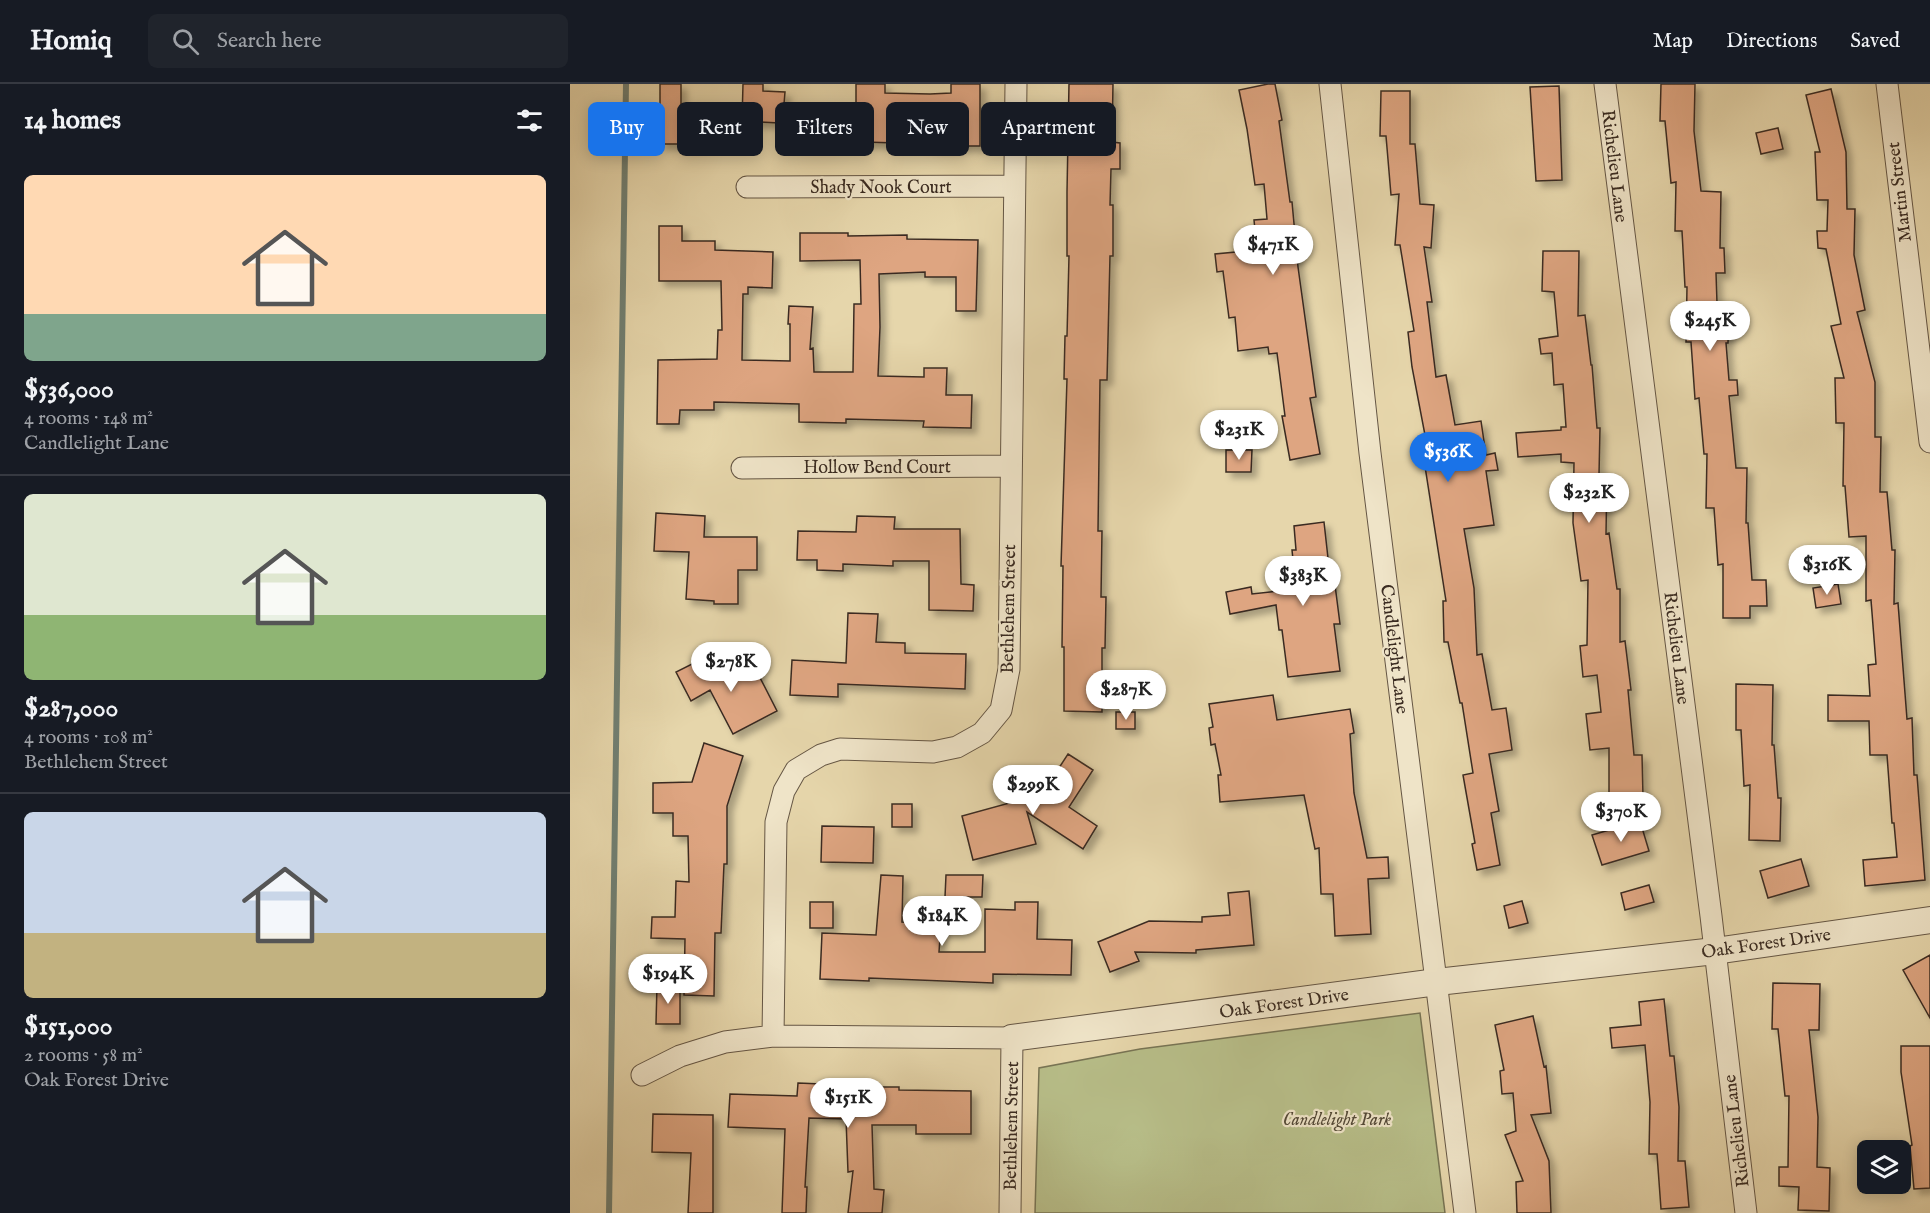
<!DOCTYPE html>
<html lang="en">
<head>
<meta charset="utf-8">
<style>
  :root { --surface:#171b24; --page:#20242c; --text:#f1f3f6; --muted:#9ea1a6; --line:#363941; --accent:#1a73e8 }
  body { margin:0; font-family:"IM FELL English",serif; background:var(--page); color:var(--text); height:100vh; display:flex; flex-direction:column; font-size:22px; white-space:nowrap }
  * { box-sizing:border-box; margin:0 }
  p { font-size:20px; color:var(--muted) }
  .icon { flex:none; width:33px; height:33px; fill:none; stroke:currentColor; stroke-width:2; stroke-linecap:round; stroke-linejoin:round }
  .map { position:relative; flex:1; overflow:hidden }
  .panel { display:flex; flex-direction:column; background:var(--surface); width:570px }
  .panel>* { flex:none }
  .hud { position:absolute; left:18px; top:18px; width:570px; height:54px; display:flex; gap:12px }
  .buttons { position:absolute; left:1287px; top:1056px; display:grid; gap:12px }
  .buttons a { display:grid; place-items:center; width:54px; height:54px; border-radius:9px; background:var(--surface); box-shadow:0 3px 15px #0003; font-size:30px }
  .price { position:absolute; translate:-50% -51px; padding:0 14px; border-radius:21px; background:#fff; color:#222; font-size:20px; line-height:39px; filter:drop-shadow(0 2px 3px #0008) }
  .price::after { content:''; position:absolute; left:50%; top:36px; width:18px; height:14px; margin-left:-9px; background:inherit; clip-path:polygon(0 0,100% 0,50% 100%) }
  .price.on { background:var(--accent); color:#fff }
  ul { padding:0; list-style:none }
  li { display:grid; align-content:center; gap:12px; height:318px; padding:0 24px }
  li+li { border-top:2px solid var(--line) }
  li span { display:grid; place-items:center; height:186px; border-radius:9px; color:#555 }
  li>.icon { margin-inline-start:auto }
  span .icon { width:108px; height:108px; fill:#fffc; stroke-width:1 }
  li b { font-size:26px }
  h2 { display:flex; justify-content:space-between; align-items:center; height:72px; padding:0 24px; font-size:26px }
  .tag { padding:0 21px; border-radius:9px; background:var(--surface); box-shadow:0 3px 15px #0003; font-size:21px; line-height:54px }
  .tag.on { background:var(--accent); color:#fff }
  header { display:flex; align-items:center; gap:36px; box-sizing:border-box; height:84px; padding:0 30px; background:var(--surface); border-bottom:2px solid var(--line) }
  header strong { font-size:28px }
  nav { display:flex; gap:33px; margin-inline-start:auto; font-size:21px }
  .search { width:420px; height:54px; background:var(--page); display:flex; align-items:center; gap:15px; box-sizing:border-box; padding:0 21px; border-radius:9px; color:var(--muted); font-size:22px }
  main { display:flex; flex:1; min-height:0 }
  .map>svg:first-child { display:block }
  .park { fill:#b7bd88; stroke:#787454; stroke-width:1.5 }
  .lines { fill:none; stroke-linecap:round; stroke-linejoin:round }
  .stream { stroke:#718073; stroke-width:6 }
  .building { fill:#dea581; stroke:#3a2b21; stroke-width:1.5; filter:url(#shadow) }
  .minor-casing { stroke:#655644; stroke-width:23 }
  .tertiary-casing { stroke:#655644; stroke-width:28 }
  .minor { stroke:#efe4c8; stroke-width:21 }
  .tertiary { stroke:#efe4c8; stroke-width:26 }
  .labels { text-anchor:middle; stroke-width:4.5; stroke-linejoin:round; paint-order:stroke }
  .street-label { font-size:18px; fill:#3a2b21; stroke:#efe4c8 }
  .park-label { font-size:18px; font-style:italic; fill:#534836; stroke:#efe4c8 }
</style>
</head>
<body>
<header>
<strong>Homiq</strong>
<div class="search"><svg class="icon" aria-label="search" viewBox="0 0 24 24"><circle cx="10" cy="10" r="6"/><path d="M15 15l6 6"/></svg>Search here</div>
<nav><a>Map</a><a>Directions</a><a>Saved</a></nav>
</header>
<main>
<section class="panel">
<h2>14 homes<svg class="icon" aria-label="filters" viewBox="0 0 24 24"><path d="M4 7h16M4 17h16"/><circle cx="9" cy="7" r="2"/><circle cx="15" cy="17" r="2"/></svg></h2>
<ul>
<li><span style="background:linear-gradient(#ffd9b3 75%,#7fa58c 0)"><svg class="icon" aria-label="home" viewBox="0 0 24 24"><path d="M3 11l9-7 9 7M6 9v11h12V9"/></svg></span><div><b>$536,000</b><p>4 rooms · 148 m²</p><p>Candlelight Lane</p></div></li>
<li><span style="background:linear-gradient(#dfe7d0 65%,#8fb573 0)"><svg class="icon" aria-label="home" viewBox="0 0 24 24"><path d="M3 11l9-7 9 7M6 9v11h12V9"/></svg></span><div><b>$287,000</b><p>4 rooms · 108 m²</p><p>Bethlehem Street</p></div></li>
<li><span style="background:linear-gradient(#c9d6e8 65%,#c2b280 0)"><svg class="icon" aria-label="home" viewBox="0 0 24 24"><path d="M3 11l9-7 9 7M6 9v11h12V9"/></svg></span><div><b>$151,000</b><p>2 rooms · 58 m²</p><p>Oak Forest Drive</p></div></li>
</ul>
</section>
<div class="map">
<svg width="1360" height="1129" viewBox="0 0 1360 1129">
  <defs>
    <filter id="shadow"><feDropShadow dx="5.5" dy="5.5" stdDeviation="3" flood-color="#0004"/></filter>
  </defs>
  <rect width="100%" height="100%" fill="#e6d6ab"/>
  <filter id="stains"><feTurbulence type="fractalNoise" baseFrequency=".00333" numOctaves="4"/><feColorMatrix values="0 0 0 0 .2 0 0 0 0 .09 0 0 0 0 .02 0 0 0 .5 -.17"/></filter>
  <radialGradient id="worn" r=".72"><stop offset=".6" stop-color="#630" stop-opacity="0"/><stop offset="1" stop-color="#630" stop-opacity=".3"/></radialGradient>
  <!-- park -->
  <path class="park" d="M 850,929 L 875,1129 L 465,1129 L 469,984 L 570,965 Z"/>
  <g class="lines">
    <!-- stream -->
    <path class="stream" d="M 39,1129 L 56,0"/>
  </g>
  <!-- building -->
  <path class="building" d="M 90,0 L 111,0 L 111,20 L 136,20 L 136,60 L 90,60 Z
    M 173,0 L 193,0 L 193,7 L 215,8 L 214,20 L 286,23 L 286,0 L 315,0 L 315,9 L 360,10 L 381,9 L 381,0 L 410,0 L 410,62 L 360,62 L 360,60 L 227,56 L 228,40 L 172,37 Z
    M 499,0 L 543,0 L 542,58 L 550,59 L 550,85 L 541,85 L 540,121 L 543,121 L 543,172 L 540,172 L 537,296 L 530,296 L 528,447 L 532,447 L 531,513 L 536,513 L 535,564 L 532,564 L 532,628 L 494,627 L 494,563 L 492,563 L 493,482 L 491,482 L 497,295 L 494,295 L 495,252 L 497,252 L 499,172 L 497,172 L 497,108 Z
    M 698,0 L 705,0 L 712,36 L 709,37 L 720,118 L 722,118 L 728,183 L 746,313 L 740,314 L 750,370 L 720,376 L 712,332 L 715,332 L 707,269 L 699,270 L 698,263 L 668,267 L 665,233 L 659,234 L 653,187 L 647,188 L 645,170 L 687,166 L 684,136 L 697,135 L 694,100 L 685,101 L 677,45 L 669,6 Z
    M 1091,0 L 1125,0 L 1124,47 L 1131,107 L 1151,108 L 1150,164 L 1154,164 L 1155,189 L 1146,189 L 1147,219 L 1159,219 L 1158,259 L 1156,259 L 1159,296 L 1167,296 L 1168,311 L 1159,312 L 1166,384 L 1177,384 L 1176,439 L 1178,439 L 1182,496 L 1196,496 L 1197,522 L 1180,522 L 1180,534 L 1153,534 L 1153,480 L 1148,481 L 1144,424 L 1136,424 L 1137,370 L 1134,370 L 1129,314 L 1125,315 L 1121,258 L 1116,258 L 1117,203 L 1115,203 L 1112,147 L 1105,147 L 1106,98 L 1101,99 L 1095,37 L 1090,37 Z
    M 989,2 L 992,96 L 966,97 L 960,3 Z
    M 1261,5 L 1276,68 L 1277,125 L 1285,125 L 1284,171 L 1295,226 L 1287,228 L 1305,298 L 1305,353 L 1311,353 L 1310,408 L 1317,408 L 1322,466 L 1325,466 L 1324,520 L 1328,519 L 1337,635 L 1342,634 L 1344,691 L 1347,691 L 1355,796 L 1295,802 L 1293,776 L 1327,773 L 1324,739 L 1322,739 L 1317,671 L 1300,671 L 1299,637 L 1258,637 L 1258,611 L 1300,612 L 1298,581 L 1306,580 L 1301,516 L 1296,517 L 1296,452 L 1279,453 L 1275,402 L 1273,402 L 1274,339 L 1266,339 L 1265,294 L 1274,294 L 1261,242 L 1271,240 L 1256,165 L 1248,164 L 1247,147 L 1257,147 L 1258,116 L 1247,116 L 1245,68 L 1250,68 L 1236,11 Z
    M 811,7 L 840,7 L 840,60 L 845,60 L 850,120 L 864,121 L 861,164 L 854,163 L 862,218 L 857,218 L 866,293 L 876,291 L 885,341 L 911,337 L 916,371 L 925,369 L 928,386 L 916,387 L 924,441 L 894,445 L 904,504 L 907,571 L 912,570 L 922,626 L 936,624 L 942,666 L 919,670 L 929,727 L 921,729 L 930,781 L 907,786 L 902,760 L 905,759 L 893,691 L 903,689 L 892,619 L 890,619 L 878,558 L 874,558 L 873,517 L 876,517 L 852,363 L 856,363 L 854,351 L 855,351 L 842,283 L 838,248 L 844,247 L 830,161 L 825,161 L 829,110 L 821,111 L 816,52 L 810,52 Z
    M 1208,44 L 1213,65 L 1191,70 L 1186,49 Z
    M 89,142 L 112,142 L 112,157 L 145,157 L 145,166 L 203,168 L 202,204 L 178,203 L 178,210 L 173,210 L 172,276 L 220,277 L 220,240 L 218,240 L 219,222 L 243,223 L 240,265 L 243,264 L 244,288 L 283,288 L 284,220 L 291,220 L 290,176 L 230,177 L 230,149 L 278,149 L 278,152 L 337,151 L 337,155 L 408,156 L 406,227 L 386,227 L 386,193 L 355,193 L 355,188 L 309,190 L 310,243 L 308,292 L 354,293 L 354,284 L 377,284 L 376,311 L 402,311 L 401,344 L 353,343 L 354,337 L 276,335 L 276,339 L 229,338 L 229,320 L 144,318 L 144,326 L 110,326 L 109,340 L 87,340 L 88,276 L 147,275 L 148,246 L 152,246 L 151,197 L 89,197 Z
    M 973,167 L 1009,167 L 1008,232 L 1015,231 L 1021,281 L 1022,281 L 1027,344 L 1030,344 L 1029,391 L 1037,391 L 1036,450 L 1039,449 L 1047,505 L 1050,505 L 1050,558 L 1055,557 L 1061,606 L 1058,606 L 1064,671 L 1072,671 L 1073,713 L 1039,714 L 1039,664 L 1020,666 L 1016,630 L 1031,628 L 1027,591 L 1013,593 L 1010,562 L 1017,561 L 1018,496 L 1011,497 L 1003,439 L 1004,379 L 991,378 L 991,370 L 948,373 L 946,349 L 991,346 L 991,343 L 996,343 L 993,300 L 984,301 L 982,269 L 971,270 L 969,255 L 988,252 L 984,208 L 972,207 Z
    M 656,366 L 682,366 L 681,388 L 656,388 Z
    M 86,429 L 135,432 L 134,453 L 187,453 L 187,486 L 168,486 L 168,520 L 144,520 L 144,517 L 116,515 L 119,468 L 84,467 Z
    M 287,432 L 325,433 L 324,445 L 390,445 L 391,500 L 404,501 L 403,527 L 359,526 L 359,477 L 323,477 L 323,482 L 273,480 L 273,487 L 247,486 L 247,476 L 227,476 L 228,447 L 286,448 Z
    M 754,438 L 761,501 L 765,501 L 770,540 L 764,540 L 770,587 L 718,593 L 712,546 L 709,546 L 706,521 L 660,530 L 656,508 L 681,503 L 682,510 L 726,505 L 722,466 L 726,466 L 724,442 Z
    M 1268,500 L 1271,520 L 1246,524 L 1243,504 Z
    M 278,529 L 308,530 L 306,558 L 335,559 L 335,569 L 396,570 L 395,605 L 268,600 L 268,613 L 220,611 L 222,576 L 276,579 Z
    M 134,574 L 145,595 L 181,576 L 207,627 L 163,650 L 140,606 L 121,617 L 106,588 Z
    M 1166,600 L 1203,601 L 1202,661 L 1204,661 L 1208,714 L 1211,714 L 1210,757 L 1179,756 L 1180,701 L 1174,702 L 1171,646 L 1166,646 Z
    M 703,611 L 707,636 L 780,625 L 784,649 L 780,650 L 784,709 L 797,774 L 818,773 L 819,794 L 798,795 L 801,850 L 765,852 L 763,810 L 751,810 L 749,764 L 745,765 L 734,711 L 650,718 L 648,691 L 651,691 L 645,660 L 641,661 L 639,644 L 643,643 L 639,620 Z
    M 546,628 L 565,628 L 565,645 L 546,645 Z
    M 134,659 L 173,672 L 157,722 L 157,780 L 154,780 L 151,849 L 145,849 L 144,912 L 114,911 L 115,855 L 81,854 L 82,833 L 105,833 L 106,797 L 119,798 L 118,752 L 103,752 L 103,729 L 83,729 L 83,699 L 122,698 Z
    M 498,670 L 523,686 L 499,723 L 527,742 L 513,765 L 457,728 L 466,760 L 403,776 L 392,732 L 472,710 Z
    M 322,720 L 342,720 L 342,743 L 322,743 Z
    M 1070,737 L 1079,767 L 1032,781 L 1022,751 Z
    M 252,742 L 304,743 L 303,779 L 251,778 Z
    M 1231,775 L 1239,802 L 1198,814 L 1190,787 Z
    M 311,791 L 333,792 L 332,838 L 371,840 L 369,868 L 415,868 L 415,825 L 445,826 L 445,818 L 468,818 L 467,855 L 502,856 L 501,891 L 423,890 L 423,899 L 299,894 L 299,897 L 250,895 L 252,849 L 306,851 Z
    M 376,791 L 413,791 L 412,813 L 375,813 Z
    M 1079,801 L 1084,818 L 1055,826 L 1051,809 Z
    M 679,807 L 684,861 L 626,866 L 626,869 L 565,868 L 569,877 L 540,888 L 528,858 L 579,837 L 632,838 L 632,833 L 660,831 L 658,809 Z
    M 952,817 L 958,839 L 939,844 L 934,822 Z
    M 240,818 L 263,818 L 263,844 L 240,844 Z
    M 1360,871 L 1360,934 L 1333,886 Z
    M 1203,899 L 1250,900 L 1249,946 L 1239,946 L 1248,1033 L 1247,1083 L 1260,1084 L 1259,1127 L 1228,1126 L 1229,1103 L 1209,1102 L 1209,1083 L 1218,1083 L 1219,1012 L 1215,1012 L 1208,945 L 1202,945 Z
    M 87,901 L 110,901 L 110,940 L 86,940 Z
    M 1094,915 L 1100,972 L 1104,972 L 1109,1023 L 1108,1077 L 1115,1077 L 1119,1123 L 1091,1125 L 1087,1070 L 1079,1070 L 1080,1018 L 1075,961 L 1042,964 L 1040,944 L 1071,941 L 1069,918 Z
    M 963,932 L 974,983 L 976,982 L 981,1029 L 961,1031 L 979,1077 L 981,1129 L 947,1129 L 946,1098 L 953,1097 L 935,1051 L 946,1047 L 943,1009 L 932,1010 L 930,987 L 934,986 L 925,941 Z
    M 1331,962 L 1360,962 L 1360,1104 L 1344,1105 L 1340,1062 L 1342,1061 L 1331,988 Z
    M 228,999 L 274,1001 L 274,1003 L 329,1003 L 329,1006 L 401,1007 L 401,1050 L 346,1050 L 346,1041 L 302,1041 L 304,1105 L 314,1106 L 312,1129 L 278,1129 L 283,1087 L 278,1088 L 276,1035 L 239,1034 L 235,1103 L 237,1103 L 236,1129 L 212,1129 L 215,1045 L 158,1043 L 160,1010 L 227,1012 Z
    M 83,1030 L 143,1031 L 143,1129 L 118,1129 L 121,1069 L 82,1068 Z"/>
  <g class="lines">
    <defs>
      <path id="minor" d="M 760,0 L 800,369 L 895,1129
        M 1035,0 L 1141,832 L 1176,1129
        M 1317,0 L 1360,358
        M 177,103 L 444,102
        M 172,384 L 441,382
        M 203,952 L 206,738 L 214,707 L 226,686 L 251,671 L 270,665 L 363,668 L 387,663 L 412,649 L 431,626 L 439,585 L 446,0
        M 72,991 L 110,972 L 155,958 L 203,952 L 442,954 L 440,1129"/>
      <path id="tertiary" d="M 442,954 L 867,898 L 1145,867 L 1360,836"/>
    </defs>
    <!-- minor casing -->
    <use href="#minor" class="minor-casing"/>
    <!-- tertiary casing -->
    <use href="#tertiary" class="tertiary-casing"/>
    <!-- minor -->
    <use href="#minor" class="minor"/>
    <!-- tertiary -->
    <use href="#tertiary" class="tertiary"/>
  </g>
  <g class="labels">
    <!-- street labels -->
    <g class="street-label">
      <text transform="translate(1045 82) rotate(83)" y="6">Richelieu Lane</text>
      <text x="311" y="109">Shady Nook Court</text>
      <text transform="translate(1329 108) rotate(-97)" y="6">Martin Street</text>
      <text x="307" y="389">Hollow Bend Court</text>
      <text transform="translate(438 525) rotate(-89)" y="6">Bethlehem Street</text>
      <text transform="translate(1107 564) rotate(83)" y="6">Richelieu Lane</text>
      <text transform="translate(825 565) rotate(83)" y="6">Candlelight Lane</text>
      <text transform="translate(1196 859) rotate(-8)" y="6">Oak Forest Drive</text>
      <text transform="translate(714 919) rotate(-8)" y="6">Oak Forest Drive</text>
      <text transform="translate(441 1042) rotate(-89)" y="6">Bethlehem Street</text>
      <text transform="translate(1166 1047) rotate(-97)" y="6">Richelieu Lane</text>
    </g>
    <!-- park labels -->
    <g class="park-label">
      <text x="767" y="1041">Candlelight Park</text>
    </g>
  </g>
  <rect width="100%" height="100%" filter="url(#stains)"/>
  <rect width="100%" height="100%" fill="url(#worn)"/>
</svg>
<div class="buttons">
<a><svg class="icon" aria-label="layers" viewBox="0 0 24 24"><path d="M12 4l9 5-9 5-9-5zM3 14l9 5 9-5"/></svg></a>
</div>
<b class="price" style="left:703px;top:192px">$471K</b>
<b class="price" style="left:1140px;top:268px">$245K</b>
<b class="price" style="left:669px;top:377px">$231K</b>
<b class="price on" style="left:878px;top:399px">$536K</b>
<b class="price" style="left:1019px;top:440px">$232K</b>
<b class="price" style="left:1257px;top:512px">$316K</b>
<b class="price" style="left:733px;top:523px">$383K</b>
<b class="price" style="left:161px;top:609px">$278K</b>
<b class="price" style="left:556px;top:637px">$287K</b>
<b class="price" style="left:463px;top:732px">$299K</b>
<b class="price" style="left:1051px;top:759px">$370K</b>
<b class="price" style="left:372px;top:863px">$184K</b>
<b class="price" style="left:98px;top:921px">$194K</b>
<b class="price" style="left:278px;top:1045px">$151K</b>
<div class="hud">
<a class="tag on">Buy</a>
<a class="tag">Rent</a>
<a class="tag">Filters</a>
<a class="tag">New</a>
<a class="tag">Apartment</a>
</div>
</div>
</main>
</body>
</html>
